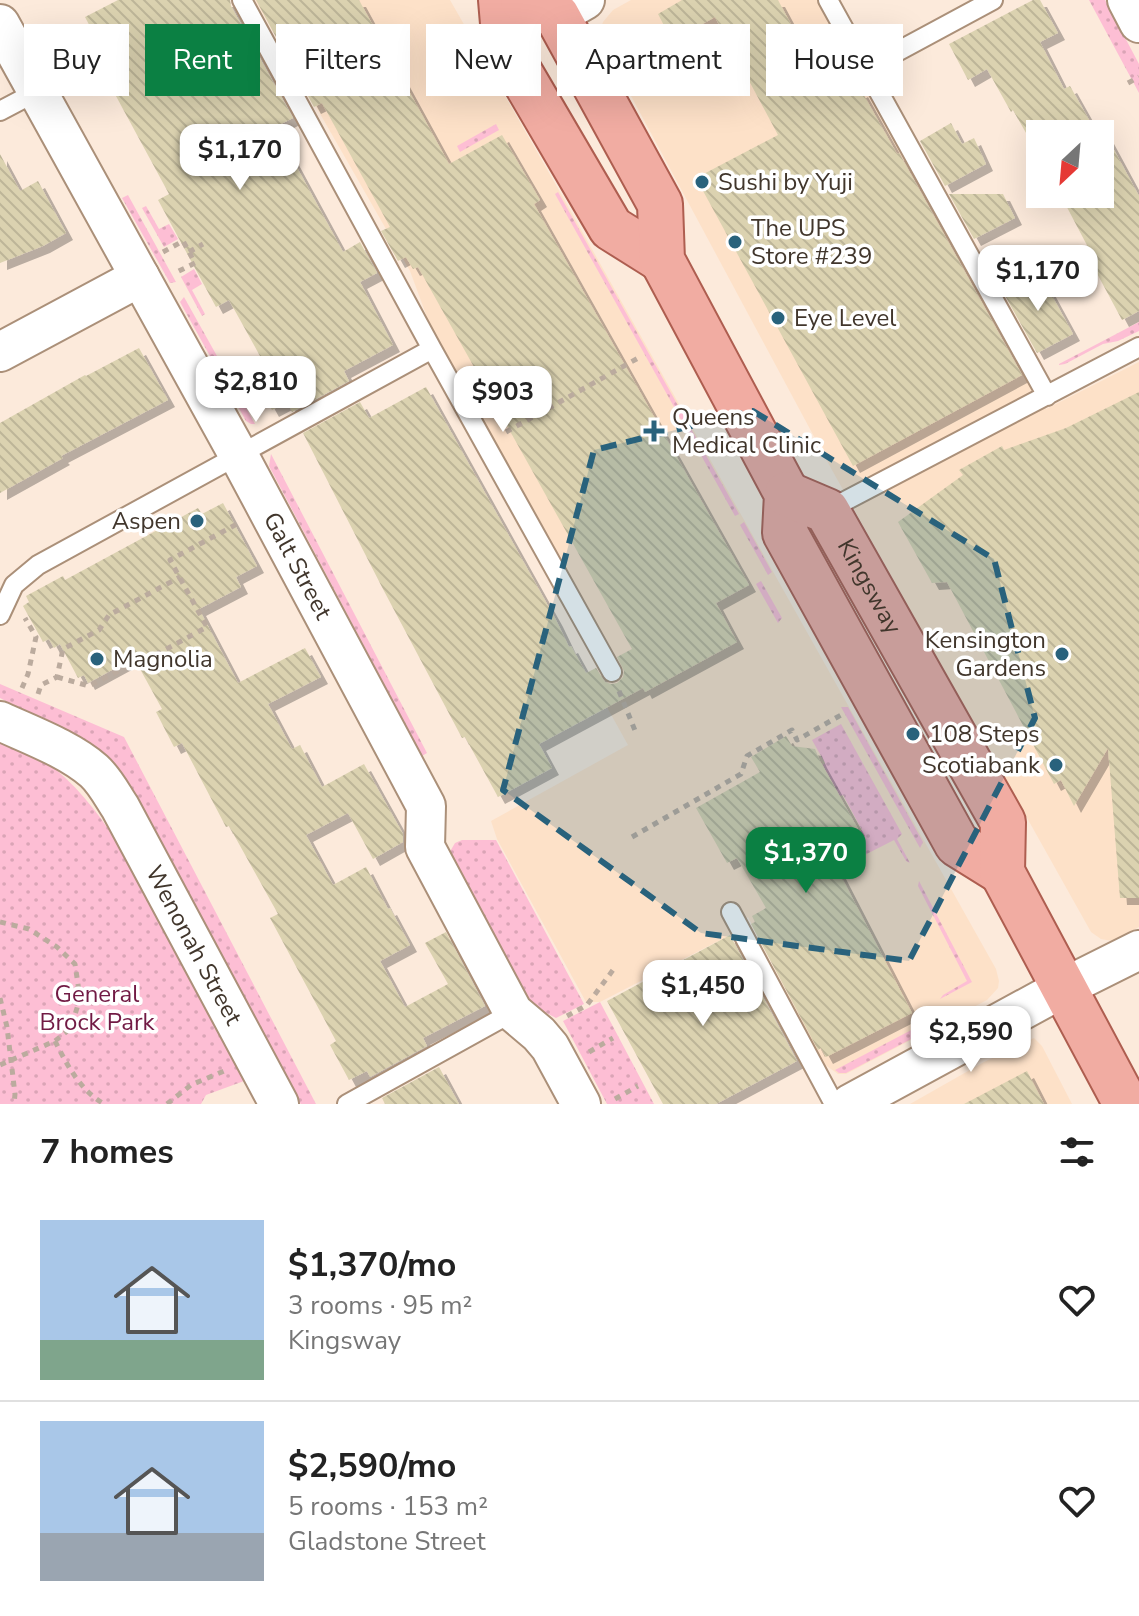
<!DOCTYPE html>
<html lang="en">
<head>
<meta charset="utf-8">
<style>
  :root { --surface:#fff; --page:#f2f2f2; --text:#222; --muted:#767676; --line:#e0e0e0; --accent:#0b8043 }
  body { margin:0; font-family:"Nunito Sans",sans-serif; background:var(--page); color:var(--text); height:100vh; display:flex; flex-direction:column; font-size:30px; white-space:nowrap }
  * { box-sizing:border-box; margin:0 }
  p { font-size:26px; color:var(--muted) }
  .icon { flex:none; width:44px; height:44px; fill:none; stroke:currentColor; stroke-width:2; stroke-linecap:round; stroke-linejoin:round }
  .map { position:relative; height:1104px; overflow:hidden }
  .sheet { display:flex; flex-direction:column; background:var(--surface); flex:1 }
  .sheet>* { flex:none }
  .banner { position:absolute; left:24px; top:24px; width:1092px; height:72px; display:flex; gap:16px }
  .needle { width:52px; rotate:206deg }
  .controls { position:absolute; left:1026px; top:120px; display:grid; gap:16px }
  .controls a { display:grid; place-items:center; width:88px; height:88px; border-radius:0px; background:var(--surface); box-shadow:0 8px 32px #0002; font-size:40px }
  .price { position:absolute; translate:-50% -68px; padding:0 18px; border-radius:16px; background:#fff; color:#222; font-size:26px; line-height:52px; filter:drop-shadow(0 2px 4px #0008) }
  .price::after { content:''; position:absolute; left:50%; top:48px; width:24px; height:18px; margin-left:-12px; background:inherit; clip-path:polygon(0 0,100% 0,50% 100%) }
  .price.selected { background:var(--accent); color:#fff }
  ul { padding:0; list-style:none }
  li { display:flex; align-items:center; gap:24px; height:200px; padding:0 40px }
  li+li { border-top:2px solid var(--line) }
  li span { display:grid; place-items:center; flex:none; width:224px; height:160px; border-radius:0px; color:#555 }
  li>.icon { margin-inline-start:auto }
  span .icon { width:96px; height:96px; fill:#fffc; stroke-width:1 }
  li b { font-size:34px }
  h2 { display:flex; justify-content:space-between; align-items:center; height:96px; padding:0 40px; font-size:34px }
  .tag { padding:0 28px; border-radius:0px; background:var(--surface); box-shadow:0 8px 32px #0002; font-size:28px; line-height:72px }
  .tag.selected { background:var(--accent); color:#fff }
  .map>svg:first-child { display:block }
  .built { fill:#fde1c8 }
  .green { fill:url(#green-dots) }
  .building { fill:url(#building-back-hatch); filter:url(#shadow) }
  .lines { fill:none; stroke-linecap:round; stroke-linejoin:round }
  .service-casing { stroke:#ab9079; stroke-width:22 }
  .minor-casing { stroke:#ab9079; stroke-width:42 }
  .primary-casing { stroke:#ae5e50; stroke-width:48 }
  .path { stroke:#bbab9e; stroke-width:5; stroke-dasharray:6 6; stroke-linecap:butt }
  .service { stroke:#fff; stroke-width:18 }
  .minor { stroke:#fff; stroke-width:38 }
  .primary { stroke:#f1aca2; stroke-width:44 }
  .marked { fill:#29627c; fill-opacity:0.2; stroke:#29627c; stroke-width:6; stroke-dasharray:16 10; stroke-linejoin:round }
  .poi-dot { fill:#29627c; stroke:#fff; stroke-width:3 }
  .labels { text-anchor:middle; stroke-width:7; stroke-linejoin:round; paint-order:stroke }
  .poi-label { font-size:24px; fill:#41362c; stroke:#fff; text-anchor:start }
  .street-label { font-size:24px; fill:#41362c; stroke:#fff }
  .park-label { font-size:24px; fill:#711a44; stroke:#fff }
</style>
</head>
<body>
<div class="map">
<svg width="1139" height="1104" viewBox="0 0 1139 1104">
  <defs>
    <pattern id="green-dots" width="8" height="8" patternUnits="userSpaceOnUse" patternTransform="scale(2)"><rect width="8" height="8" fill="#fdbed4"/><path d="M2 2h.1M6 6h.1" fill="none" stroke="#daa4b6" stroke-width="1.8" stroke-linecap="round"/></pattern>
    <pattern id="building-back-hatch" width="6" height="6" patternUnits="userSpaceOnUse" patternTransform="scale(2)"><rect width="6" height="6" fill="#dbd2b0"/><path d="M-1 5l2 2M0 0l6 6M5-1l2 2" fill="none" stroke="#bdb598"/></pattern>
    <filter id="shadow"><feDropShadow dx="7" dy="7" stdDeviation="0" flood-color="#0004"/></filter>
  </defs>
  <rect width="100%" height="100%" fill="#fceadb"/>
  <!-- built -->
  <path class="built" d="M 255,0 L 450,0 L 556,185 L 996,969 L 999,981 L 998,988 L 987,1000 L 846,1074 L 838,1074 L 824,1064 L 748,917 L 730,935 L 600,1002 L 586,1002 L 497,839 L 491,821 L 628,745 L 588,673 L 611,659 L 438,347 L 410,271 Z
    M 631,0 L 819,0 L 1046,409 L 1139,362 L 1139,927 L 1112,941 L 1101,939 L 1091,932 L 832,470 L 602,42 L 600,32 L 603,22 L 613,10 Z
    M 1034,1038 L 1042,1046 L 1072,1104 L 910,1104 L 984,1062 Z"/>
  <!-- green -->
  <path class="green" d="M 1089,0 L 1105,0 L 1139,64 L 1139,93 Z
    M 496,124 L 499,130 L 460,152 L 457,146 Z
    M 558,192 L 739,514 L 735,516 L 555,194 Z
    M 128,195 L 176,282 L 170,283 L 122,198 Z
    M 146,206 L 159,229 L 169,224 L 178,239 L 164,247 L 142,208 Z
    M 194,269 L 202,284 L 192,290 L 205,314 L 202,316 L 181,277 Z
    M 184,297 L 255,424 L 251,424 L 246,421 L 180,302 Z
    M 1139,322 L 1139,331 L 1118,341 L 1103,344 L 1065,364 L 1059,365 L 1059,364 Z
    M 501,452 L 614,654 L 611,656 L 498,454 Z
    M 271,454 L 427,753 L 422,756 L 269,466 Z
    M 744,522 L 772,572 L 768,575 L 740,525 Z
    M 761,581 L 782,618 L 778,623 L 756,584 Z
    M 0,684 L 124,737 L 316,1104 L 301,1104 L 298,1101 L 120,770 C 87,736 41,719 0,698 Z
    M 841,707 L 848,707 L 923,842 L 920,848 Z
    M 841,724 L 902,834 L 897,839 L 910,863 L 906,861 L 894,840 L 804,886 L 794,867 L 862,830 L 843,795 L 840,796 L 823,765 L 825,763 L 812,740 Z
    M 0,738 C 15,746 31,753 46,762 C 74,782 96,810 115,839 L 244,1081 L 206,1095 L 201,1104 L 0,1104 Z
    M 462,840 L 496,840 L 584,1004 L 556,1018 L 531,1005 L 509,986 L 445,860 L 455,843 Z
    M 919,881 L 972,982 L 940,999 L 943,995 L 967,981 L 918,886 Z
    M 600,1002 L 654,1104 L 607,1104 L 563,1021 Z
    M 919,1026 L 919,1035 L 846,1073 L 839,1073 L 835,1070 Z"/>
  <!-- building -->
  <path class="building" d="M 118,0 L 230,0 L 231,6 L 293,118 L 275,127 L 343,252 L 360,242 L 377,273 L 360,282 L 393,345 L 344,371 L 349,381 L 292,412 L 287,402 L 272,410 L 246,363 L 260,356 L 229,300 L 216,307 L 158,200 L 169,194 L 97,61 L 106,57 L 85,17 Z
    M 256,0 L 359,0 L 449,164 L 502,135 L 540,200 L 534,204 L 749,585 L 716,603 L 737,642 L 645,692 L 643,688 L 539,744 L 552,768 L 498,797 L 465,737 L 462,738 L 384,591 L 303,433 L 360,402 L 369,418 L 426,387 L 556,620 L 569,647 L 571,646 L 586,673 L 596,668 L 605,682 L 611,684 L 617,683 L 623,677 L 624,671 L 617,657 L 632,649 L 418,267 L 413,269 L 406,257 L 398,261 L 381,231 L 390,227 L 322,103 L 314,107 Z
    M 682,0 L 778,0 L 816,71 L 840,59 L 858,92 L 861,90 L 897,154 L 899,153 L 1022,375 L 853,466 L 696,178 L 778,135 L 715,17 L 672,41 L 658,14 Z
    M 1033,0 L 1040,0 L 1058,33 L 1040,42 L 1064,89 L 1070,86 L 1097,134 L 1040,134 L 1030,140 L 1013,110 L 1011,112 L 987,69 L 968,80 L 949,44 Z
    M 951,123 L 962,144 L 974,138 L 986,164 L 945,186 L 920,141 Z
    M 1100,124 L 1139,196 L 1139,311 L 1122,320 L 1086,253 L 1090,251 L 1060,194 L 1100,194 Z
    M 0,154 L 20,191 L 38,181 L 66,233 L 43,246 L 0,263 Z
    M 949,194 L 1003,194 L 1015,218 L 974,239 Z
    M 1039,272 L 1073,334 L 1037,353 L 1003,292 Z
    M 139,348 L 168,400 L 61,456 L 63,458 L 0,493 L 0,423 L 85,375 L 86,376 Z
    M 1139,392 L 1139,898 L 1120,898 L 1108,748 L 1074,806 L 1061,780 L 1054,784 L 947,582 L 932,583 L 898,522 L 963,475 L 959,470 L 1002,446 L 1004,450 L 1066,428 Z
    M 223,503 L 257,566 L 236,577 L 241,587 L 199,609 L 238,683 L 305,648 L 321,677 L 268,704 L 292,749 L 300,745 L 322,787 L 364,764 L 403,834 L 403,842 L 373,859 L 348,813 L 306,835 L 333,885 L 366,867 L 388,909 L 390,908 L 410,945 L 380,961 L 405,1007 L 448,984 L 425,943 L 446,932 L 485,1006 L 423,1038 L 427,1046 L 370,1077 L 367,1071 L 349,1080 L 330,1045 L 336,1041 L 270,918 L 278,914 L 229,826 L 226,827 L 182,743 L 174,747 L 156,712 L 162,709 L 134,658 L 88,683 L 84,675 L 78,678 L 60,644 L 54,648 L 49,639 L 43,642 L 23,606 L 29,602 L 26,596 L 63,576 L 65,580 L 198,508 L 202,514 Z
    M 786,736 L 792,746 L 815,749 L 820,761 L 858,829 L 826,847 L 912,1013 L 826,1057 L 821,1048 L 818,1050 L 751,924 L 755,922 L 752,916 L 766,908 L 737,858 L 727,863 L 696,808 L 760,772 L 751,757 Z
    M 730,935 L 797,1061 L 716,1104 L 663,1104 L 607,1001 Z
    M 439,1067 L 459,1104 L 385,1104 L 382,1098 Z
    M 1027,1071 L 1044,1104 L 964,1104 Z"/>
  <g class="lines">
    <defs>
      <path id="service" d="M 242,0 L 432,349 L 612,672
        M 828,0 L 1047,396
        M 867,68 L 993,0
        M 0,111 L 38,91
        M 826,511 L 1139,347
        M 0,615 L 14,585 L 38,565 L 432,349
        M 731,912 L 834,1104
        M 347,1104 L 513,1012"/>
      <g id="minor">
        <path d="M 1127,0 L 1139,23"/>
        <path d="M 557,16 L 585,0"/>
        <path id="s1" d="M 0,24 L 239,456 L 426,806 L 425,847 L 513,1012 L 539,1034 L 550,1047 L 581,1104"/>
        <path d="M 0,352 L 140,277"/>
        <path id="s2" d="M 0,721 C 30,735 69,749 94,771 C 105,781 112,795 120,807 L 279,1104"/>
        <path d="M 850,1104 L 1063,988 L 1139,950"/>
      </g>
      <g id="primary">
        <path d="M 501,0 L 505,47 L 611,228 L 662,260"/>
        <path d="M 523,0 L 557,16 L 660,204 L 662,260 L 787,494 L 785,533 L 957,844 L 1002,872"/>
        <path id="s3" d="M 787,494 L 827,511 L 1003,822 L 1002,872 L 1126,1104"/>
      </g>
    </defs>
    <!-- service casing -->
    <use href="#service" class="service-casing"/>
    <!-- minor casing -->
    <use href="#minor" class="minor-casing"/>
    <!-- primary casing -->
    <use href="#primary" class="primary-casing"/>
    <!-- path -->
    <path class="path" d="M 1128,83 L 1139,77
      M 163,252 L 183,241 L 195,263 L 175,273
      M 189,252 L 203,244
      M 506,432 L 640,357
      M 57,677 L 89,686 L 132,664 L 137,665 L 207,627 L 170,560 L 237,524
      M 22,688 L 28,674 L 36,637 L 25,618
      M 619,691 L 636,733
      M 38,694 L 41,685 L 57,677 L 63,649 L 99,630 L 109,615 L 180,577
      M 632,837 L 741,774 L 747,756 L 792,730 L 797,740 L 841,715
      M 0,922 L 29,929 L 57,947 L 75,964 L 80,998 L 71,1028 L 55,1041 L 0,1065
      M 0,998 L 7,1027 L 15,1094 L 14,1104
      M 567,1016 L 587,1005 L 613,970
      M 55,1041 C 67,1065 80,1090 104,1104
      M 589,1052 L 613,1038
      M 615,1099 L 638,1086
      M 167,1104 L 191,1085 L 224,1071"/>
    <!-- service -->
    <use href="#service" class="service"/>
    <!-- minor -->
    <use href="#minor" class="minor"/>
    <!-- primary -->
    <use href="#primary" class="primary"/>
  </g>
  <!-- marked area -->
  <path class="marked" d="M 753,411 L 994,559 L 1035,718 L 909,961 L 701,933 L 503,790 L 594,450 Z"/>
  <!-- markers -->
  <g class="poi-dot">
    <circle cx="702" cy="182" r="8"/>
    <circle cx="735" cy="242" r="8"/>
    <circle cx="778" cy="318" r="8"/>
    <path d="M650 419h8v8h8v8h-8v8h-8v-8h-8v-8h8z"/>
    <circle cx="197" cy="521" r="8"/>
    <circle cx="1062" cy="654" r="8"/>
    <circle cx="97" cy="659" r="8"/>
    <circle cx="913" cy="734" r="8"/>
    <circle cx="1056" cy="765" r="8"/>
  </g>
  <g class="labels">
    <!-- poi labels -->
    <g class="poi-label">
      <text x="718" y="190">Sushi by Yuji</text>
      <text x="751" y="236">The UPS<tspan x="751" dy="28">Store #239</tspan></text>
      <text x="794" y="326">Eye Level</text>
      <text x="672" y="425">Queens<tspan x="672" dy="28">Medical Clinic</tspan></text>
      <text x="181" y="529" text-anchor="end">Aspen</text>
      <text x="1046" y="648" text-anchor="end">Kensington<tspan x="1046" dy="28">Gardens</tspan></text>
      <text x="113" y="667">Magnolia</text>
      <text x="929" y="742">108 Steps</text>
      <text x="1040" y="773" text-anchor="end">Scotiabank</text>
    </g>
    <!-- street labels -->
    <g class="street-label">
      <text dy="8" stroke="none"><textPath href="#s1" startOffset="618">Galt Street</textPath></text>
      <text dy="8" stroke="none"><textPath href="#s3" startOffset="130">Kingsway</textPath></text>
      <text dy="8" stroke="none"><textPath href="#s2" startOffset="308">Wenonah Street</textPath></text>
    </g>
    <!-- park labels -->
    <g class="park-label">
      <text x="97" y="1002">General<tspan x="97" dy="28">Brock Park</tspan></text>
    </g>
  </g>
</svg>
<div class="controls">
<a><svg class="needle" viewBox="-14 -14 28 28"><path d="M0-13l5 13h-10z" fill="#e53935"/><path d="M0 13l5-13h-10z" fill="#767676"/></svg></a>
</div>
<b class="price" style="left:240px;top:192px">$1,170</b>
<b class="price" style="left:1038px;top:313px">$1,170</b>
<b class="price" style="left:256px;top:424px">$2,810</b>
<b class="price" style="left:503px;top:434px">$903</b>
<b class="price selected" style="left:806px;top:895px">$1,370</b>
<b class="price" style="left:703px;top:1028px">$1,450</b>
<b class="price" style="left:971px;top:1074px">$2,590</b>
<div class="banner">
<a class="tag">Buy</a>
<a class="tag selected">Rent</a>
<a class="tag">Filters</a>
<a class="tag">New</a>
<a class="tag">Apartment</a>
<a class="tag">House</a>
</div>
</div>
<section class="sheet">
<h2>7 homes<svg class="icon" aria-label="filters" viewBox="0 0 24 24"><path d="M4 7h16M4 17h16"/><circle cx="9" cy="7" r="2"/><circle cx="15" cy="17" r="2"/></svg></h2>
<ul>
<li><span style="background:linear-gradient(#a9c7e8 75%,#7fa58c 0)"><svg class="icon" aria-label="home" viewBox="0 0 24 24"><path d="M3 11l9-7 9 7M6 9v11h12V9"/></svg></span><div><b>$1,370/mo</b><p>3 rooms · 95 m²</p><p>Kingsway</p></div><svg class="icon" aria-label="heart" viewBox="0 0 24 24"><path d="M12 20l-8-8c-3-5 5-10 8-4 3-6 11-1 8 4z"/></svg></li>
<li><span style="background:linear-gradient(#a9c7e8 70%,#9aa5b1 0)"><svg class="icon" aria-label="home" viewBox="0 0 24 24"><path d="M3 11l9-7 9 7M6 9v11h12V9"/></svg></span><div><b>$2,590/mo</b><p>5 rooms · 153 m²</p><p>Gladstone Street</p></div><svg class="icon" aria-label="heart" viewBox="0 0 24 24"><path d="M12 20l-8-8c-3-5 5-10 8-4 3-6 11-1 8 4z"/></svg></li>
</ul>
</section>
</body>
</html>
